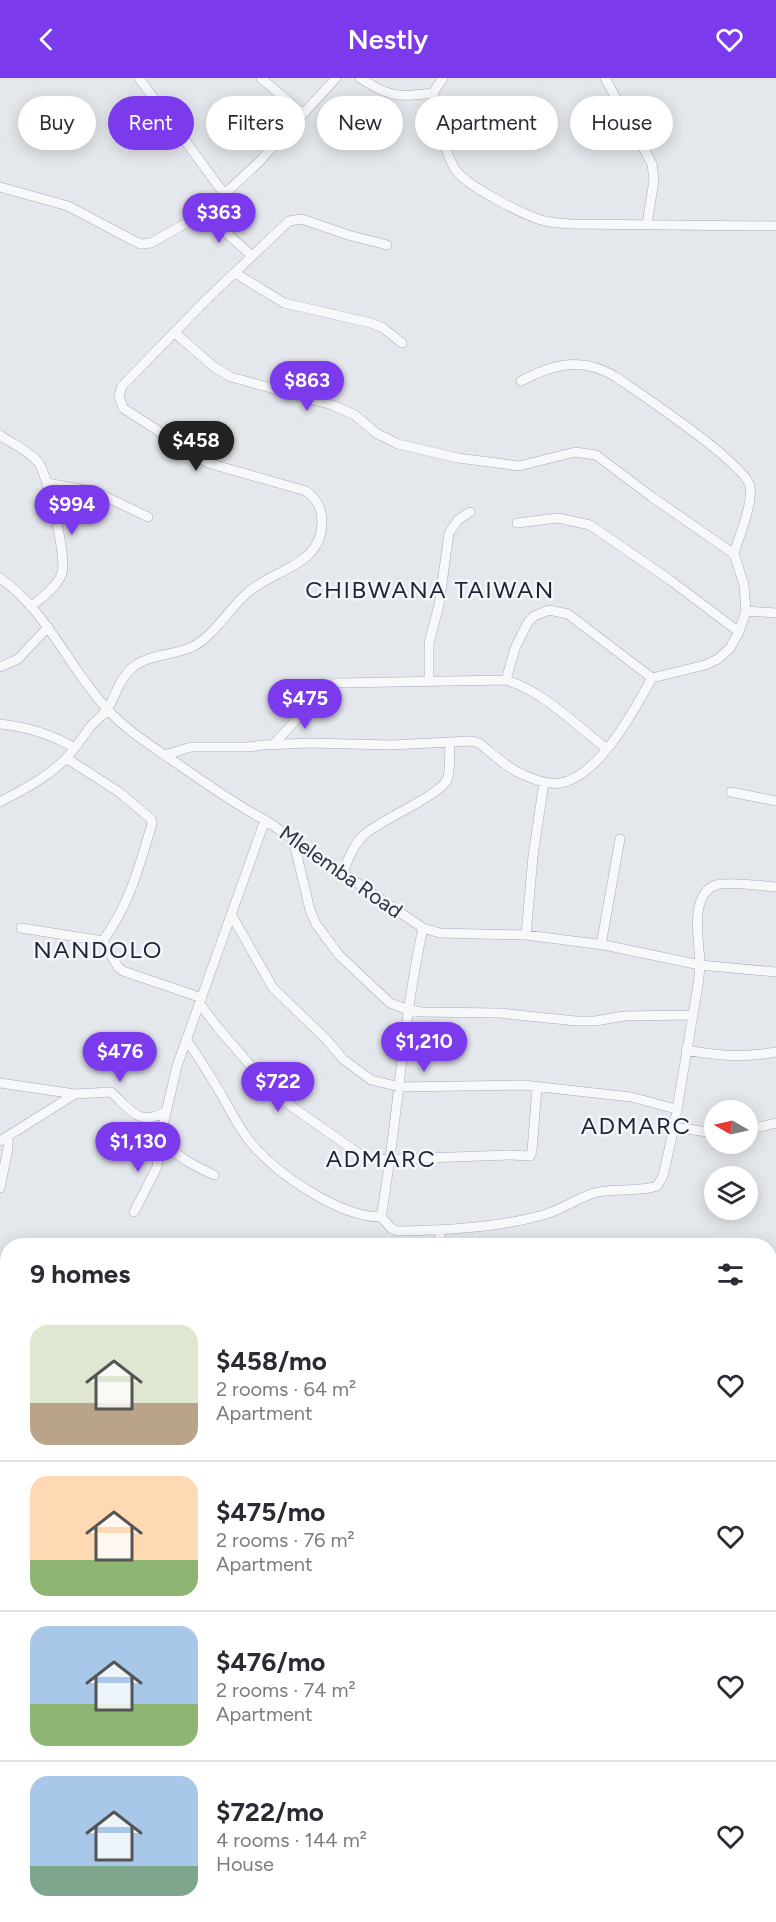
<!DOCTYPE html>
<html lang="en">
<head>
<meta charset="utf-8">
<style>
  :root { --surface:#fff; --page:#f7f7f7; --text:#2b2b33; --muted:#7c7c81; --line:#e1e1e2; --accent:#7c3aed }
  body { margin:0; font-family:Figtree,sans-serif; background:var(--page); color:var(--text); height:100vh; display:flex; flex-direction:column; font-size:22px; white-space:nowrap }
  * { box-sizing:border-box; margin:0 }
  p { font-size:20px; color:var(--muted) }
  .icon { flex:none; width:33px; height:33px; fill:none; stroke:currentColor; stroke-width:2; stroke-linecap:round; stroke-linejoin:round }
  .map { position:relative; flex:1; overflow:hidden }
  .side { position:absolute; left:0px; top:1160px; width:777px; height:686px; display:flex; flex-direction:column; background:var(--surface); border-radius:24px 24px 0 0; box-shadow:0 3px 15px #0003 }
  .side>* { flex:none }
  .hud { position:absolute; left:18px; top:18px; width:741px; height:54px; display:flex; gap:12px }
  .needle { width:39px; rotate:279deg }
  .tools { position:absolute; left:704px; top:1022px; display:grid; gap:12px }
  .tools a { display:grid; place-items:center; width:54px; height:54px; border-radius:50%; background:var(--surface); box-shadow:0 3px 15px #0003; font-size:30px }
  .price { position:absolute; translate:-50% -51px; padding:0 14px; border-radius:21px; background:var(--accent); color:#fff; font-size:20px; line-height:39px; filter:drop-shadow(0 2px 3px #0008) }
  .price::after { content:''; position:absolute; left:50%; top:36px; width:18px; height:14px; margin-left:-9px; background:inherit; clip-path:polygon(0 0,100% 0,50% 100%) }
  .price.current { background:#222; color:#fff }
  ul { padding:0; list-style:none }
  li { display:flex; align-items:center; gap:18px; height:150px; padding:0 30px }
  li+li { border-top:2px solid var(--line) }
  li span { display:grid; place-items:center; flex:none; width:168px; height:120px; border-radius:18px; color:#555 }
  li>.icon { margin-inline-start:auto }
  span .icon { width:72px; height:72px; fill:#fffc; stroke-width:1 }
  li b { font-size:26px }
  h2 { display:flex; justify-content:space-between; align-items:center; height:72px; padding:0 30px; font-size:26px }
  .pill { padding:0 21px; border-radius:27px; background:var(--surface); box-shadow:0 3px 15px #0003; font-size:21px; line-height:54px }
  .pill.current { background:var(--accent); color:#fff }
  header { display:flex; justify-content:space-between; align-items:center; height:78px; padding:0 30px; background:var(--accent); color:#fff; font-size:27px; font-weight:600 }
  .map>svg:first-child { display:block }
  .forest { fill:url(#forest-firs) }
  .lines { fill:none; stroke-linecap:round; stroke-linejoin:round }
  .minor-casing { stroke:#a9aeb7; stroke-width:10 }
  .minor { stroke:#f7f8fa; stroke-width:9 }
  .labels { text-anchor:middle; stroke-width:5; stroke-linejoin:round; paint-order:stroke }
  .street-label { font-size:21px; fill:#2b3445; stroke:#f4f6f9 }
  .quarter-label { font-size:24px; letter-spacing:1.5px; fill:#1d2536; stroke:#f4f6f9 }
</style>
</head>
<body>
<header><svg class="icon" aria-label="back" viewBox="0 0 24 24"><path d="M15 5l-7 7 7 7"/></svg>Nestly<svg class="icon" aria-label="heart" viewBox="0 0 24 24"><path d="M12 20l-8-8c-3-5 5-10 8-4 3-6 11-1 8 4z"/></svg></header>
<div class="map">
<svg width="776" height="1844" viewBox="0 0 776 1844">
  <defs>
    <pattern id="forest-firs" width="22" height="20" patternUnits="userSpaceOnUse" patternTransform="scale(1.5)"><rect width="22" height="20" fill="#c9d6c5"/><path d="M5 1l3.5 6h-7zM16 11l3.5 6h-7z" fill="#adb8ab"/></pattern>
  </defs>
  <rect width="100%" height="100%" fill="#e4e7ec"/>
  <!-- forest -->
  <path class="forest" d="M 776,1177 L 776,1844 L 0,1844 L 0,1236 L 8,1236 L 8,1838 L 770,1838 L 770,1178 Z"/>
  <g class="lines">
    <defs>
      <path id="minor" d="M 139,0 L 225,117
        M 261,0 L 303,36
        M 360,0 C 391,20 397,19 433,15
        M 443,0 L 433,15 C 439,38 443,72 455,91 C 466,108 519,134 538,141 C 549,145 559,145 570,146 L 776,148
        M 605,0 L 652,86 L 654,102 L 647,146
        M 0,109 L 68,128 L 136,164 L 141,166 L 151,165 L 204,135 L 259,84 L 336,0
        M 204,135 L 251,177
        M 235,195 L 284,225 L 371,245 L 383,250 L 402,265
        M 521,303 C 553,286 583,278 616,299 C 639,315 748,387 750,409 C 753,427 739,457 734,476
        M 0,357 C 12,366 28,372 38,384 C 48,397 67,481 62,495 C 58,508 41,520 31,529
        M 47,405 L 96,414 L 148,439
        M 517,445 L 558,440 L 590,447 L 670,502 L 739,554
        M 0,500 C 47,533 69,590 107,631 C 125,651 150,667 172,682 C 203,703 232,725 265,742 L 423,850 L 440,855 L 526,857 L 604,867 L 700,887 L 776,894
        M 746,533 L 776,535
        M 0,589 L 18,581 L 48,549
        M 506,602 L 515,570 L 528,544 L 534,538 L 549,532 L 568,536 L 652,600
        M 429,603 L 429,565 L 439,527 L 449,455 L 458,442 L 470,434
        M 0,646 C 28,649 51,656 75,670
        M 274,666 L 316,620 L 337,605 L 506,602 C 545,614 575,647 607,671
        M 165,677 L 191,669 L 248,669 L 263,667 L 309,665 L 391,667 L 471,663 L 479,665 C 493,676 508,691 524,697 C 535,702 548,707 560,705 C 600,698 634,632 652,600 L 705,587 L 718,581 L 730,570 L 739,554 L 746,533 L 744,507 L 734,476 L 652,419 L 596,377 L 575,374 L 519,388 L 458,380 L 398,366 L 376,355 L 355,337 L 332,327 L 231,299 L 214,289 L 174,254
        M 66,680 L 119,714 L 151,741 L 152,746 C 138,791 131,823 103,863
        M 731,714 L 776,723
        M 0,724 C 24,711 50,698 68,678 C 76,669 83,659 90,649 C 95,643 101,639 106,633 C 116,619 118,602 132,590 C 148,576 172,578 192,569 C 212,560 230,530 247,515 C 274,491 322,488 322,444 C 322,430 317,421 306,413 L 208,385 L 123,330 L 119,318 L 122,308 L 207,221 L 289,143 L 302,141 L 348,157 L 387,167
        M 293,761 L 310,832 L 316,846 L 339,877 L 390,925 L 409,932 L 422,934 L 499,935 L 576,943 L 595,943 L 624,938 L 691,937
        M 342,796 C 348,782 354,765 365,756 C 383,741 438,718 447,702 C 451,692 449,675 450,665
        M 232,838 L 273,910 L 325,960 L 343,981 L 371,1002 L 400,1009 L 523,1007 L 631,1019 L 676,1031
        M 21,850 L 103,863 L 118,889 L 123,893 L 202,920
        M 423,850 C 402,945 398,1043 381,1139 L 392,1151 L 398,1153 C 446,1152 496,1150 543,1137 C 561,1132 576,1121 594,1115 C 614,1109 637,1115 657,1108 L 663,1098 L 674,1049 L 698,907 C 699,899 700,891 700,884 C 699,863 689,816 716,807 C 728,803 761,808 776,809
        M 526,857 L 533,778 L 544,704
        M 601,867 L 620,761
        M 200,926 L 219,951 L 270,1010 L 291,1028 L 368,1082 L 511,1077 L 530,1078 L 532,1073 L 537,1009
        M 186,961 C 197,977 208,994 218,1011 C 229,1029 238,1050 252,1066 C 278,1097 340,1139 381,1139
        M 686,972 C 719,978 743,980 776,974
        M 0,1005 L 75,1016 L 111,1014 C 130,1031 138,1049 165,1034
        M 674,1049 L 714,1055
        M 747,1052 L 776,1045
        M 160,1060 C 177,1079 191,1086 214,1097
        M 0,1063 L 75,1016
        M 0,1110 L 8,1070 L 8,1058
        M 134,1134 L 157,1089 L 160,1060 L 177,988 L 265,742
        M 435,1167 L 440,1160 L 440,1153
        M 0,1546 L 8,1526
        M 0,1606 L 8,1623
        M 0,1778 L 8,1776"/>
    </defs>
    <!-- minor casing -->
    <use href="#minor" class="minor-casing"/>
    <!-- minor -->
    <use href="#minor" class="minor"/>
  </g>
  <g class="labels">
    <!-- street labels -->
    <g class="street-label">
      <text transform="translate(341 794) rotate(35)" y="7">Mlelemba Road</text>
    </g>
    <!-- quarter labels -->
    <g class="quarter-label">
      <text x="430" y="520">CHIBWANA TAIWAN</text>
      <text x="98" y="880">NANDOLO</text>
      <text x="636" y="1056">ADMARC</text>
      <text x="381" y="1089">ADMARC</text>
    </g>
  </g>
</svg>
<div class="tools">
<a><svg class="needle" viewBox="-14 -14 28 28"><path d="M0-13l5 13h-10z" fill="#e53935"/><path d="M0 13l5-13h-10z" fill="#7c7c81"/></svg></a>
<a><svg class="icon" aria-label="layers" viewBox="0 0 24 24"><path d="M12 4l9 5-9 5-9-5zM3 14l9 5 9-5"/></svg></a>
</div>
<b class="price" style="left:219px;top:166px">$363</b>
<b class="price" style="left:307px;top:334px">$863</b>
<b class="price current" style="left:196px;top:394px">$458</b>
<b class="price" style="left:72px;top:458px">$994</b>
<b class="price" style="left:305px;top:652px">$475</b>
<b class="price" style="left:424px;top:995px">$1,210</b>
<b class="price" style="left:120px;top:1005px">$476</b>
<b class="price" style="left:278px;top:1035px">$722</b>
<b class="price" style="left:138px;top:1095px">$1,130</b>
<div class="hud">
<a class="pill">Buy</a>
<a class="pill current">Rent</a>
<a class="pill">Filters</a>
<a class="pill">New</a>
<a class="pill">Apartment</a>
<a class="pill">House</a>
</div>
<section class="side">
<h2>9 homes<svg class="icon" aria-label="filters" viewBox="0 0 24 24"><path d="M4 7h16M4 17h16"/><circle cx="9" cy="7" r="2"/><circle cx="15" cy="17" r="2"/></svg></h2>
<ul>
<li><span style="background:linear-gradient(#dfe7d0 65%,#b9a48a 0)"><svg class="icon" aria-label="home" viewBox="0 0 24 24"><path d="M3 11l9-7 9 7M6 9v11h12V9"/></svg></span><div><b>$458/mo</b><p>2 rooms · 64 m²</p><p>Apartment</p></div><svg class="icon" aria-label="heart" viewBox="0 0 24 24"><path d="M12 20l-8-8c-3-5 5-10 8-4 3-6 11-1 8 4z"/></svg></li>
<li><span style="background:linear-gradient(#ffd9b3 70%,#8fb573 0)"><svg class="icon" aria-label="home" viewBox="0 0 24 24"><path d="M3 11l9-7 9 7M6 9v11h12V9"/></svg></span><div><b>$475/mo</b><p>2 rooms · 76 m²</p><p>Apartment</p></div><svg class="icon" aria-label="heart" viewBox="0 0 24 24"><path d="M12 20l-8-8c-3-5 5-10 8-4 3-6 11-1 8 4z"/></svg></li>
<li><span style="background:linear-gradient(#a9c7e8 65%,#8fb573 0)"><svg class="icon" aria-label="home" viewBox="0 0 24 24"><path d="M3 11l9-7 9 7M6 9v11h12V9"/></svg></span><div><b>$476/mo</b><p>2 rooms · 74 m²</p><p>Apartment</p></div><svg class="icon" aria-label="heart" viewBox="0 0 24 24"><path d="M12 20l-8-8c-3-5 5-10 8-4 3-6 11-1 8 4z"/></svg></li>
<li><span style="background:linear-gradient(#a9c7e8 75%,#7fa58c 0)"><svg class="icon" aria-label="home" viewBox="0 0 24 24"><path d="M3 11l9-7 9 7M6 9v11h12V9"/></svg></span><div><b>$722/mo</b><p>4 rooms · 144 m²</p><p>House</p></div><svg class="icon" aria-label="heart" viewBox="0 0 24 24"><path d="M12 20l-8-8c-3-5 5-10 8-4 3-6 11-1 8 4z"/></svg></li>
</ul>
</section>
</div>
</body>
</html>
